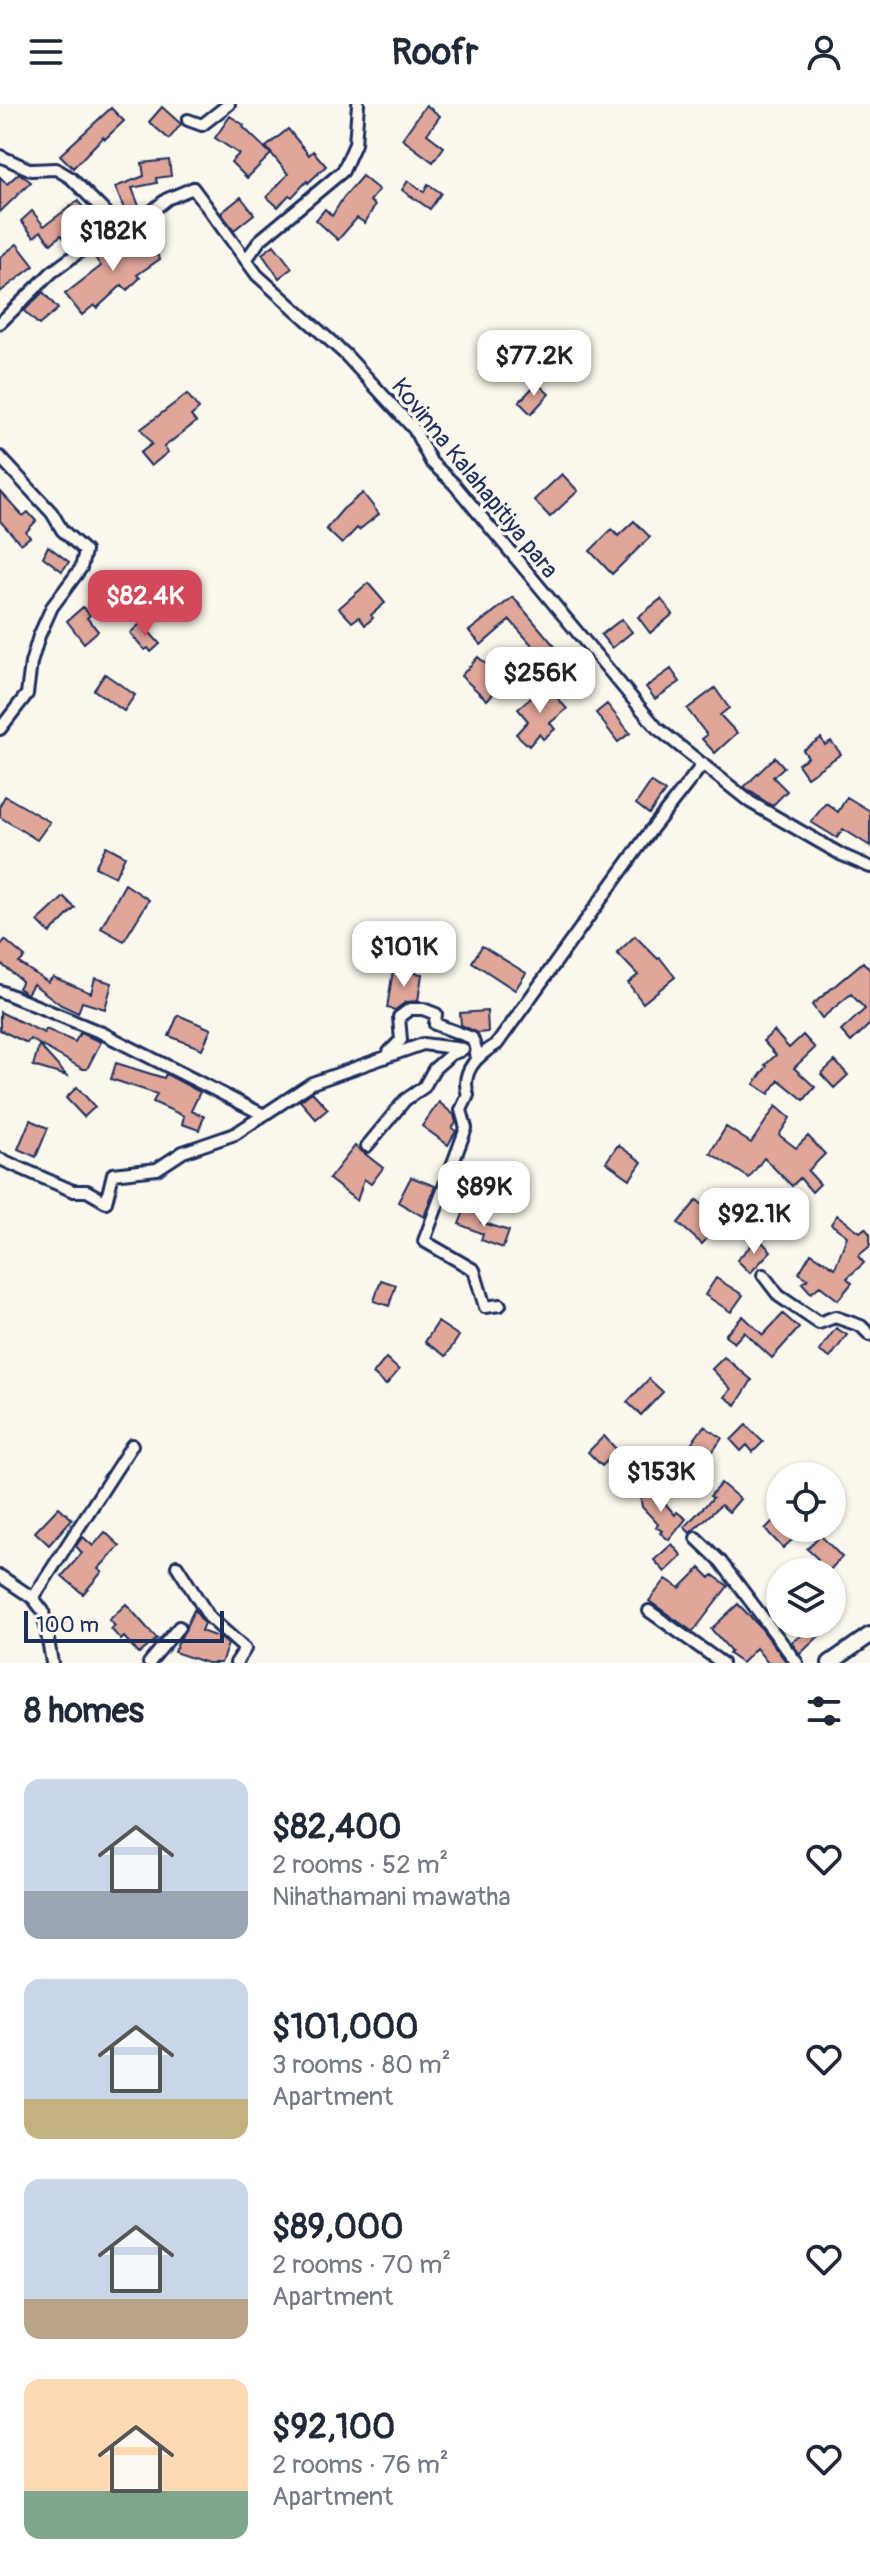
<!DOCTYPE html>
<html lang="en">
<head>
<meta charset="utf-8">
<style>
  :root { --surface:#fff; --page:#f2f2f3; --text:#1f2937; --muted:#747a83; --accent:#d1495b }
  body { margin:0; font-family:Pangolin,sans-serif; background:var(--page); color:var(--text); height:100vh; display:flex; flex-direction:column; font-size:30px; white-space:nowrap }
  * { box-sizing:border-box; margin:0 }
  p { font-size:26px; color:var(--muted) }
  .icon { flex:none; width:44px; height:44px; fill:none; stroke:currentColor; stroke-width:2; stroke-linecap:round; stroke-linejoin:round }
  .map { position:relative; height:1559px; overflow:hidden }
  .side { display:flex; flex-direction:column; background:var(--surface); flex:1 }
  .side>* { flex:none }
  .tools { position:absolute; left:766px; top:1358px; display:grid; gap:16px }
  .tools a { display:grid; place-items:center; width:80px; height:80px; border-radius:50%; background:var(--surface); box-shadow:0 2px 6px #0004; font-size:40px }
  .scale { position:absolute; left:24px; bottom:20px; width:200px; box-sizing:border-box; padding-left:8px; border:4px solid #1b2f5e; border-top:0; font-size:22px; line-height:28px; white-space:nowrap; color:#1b2f5e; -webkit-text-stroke:6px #fbf7ec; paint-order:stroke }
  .price { position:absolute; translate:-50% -68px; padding:0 18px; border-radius:16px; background:#fff; color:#222; font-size:26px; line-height:52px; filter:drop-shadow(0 2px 4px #0008) }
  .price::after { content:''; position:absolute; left:50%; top:48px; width:24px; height:18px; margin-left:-12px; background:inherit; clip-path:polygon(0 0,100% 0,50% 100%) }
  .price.active { background:var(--accent); color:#fff }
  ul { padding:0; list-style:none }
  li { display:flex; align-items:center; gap:24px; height:200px; padding:0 24px }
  li span { display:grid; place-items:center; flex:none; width:224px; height:160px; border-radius:16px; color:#555 }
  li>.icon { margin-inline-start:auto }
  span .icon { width:96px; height:96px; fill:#fffc; stroke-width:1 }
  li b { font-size:34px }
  h2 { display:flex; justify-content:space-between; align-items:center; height:96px; padding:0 24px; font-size:34px }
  header { display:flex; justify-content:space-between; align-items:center; height:104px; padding:0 24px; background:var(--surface); font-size:36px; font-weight:700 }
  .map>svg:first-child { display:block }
  .building { fill:#dfa699; stroke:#1b2f5e; stroke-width:2 }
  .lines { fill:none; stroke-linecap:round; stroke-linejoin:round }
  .minor-casing { stroke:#1b2f5e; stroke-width:16 }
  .tertiary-casing { stroke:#1b2f5e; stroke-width:20 }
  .minor { stroke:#fbf7ec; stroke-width:10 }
  .tertiary { stroke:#fbf7ec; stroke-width:14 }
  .labels { text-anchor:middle; stroke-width:7; stroke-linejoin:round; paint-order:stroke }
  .street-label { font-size:24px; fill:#1b2f5e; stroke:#fbf7ec }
</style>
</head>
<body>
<header><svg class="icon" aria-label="menu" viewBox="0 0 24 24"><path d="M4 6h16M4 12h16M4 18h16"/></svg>Roofr<svg class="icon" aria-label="person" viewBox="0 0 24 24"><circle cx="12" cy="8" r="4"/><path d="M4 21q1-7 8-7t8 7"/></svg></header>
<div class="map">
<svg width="870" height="1559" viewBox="0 0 870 1559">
  <rect width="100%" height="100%" fill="#fbf7ec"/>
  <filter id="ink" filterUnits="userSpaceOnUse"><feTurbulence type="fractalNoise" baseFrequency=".0125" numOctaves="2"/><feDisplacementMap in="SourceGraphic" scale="16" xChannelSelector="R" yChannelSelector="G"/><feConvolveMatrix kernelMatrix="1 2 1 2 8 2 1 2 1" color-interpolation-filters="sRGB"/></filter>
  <g filter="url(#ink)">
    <!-- building -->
    <path class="building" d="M 426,1 L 440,12 L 427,30 L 444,43 L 433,58 L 402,35 Z
      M 162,3 L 181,20 L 169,35 L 149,18 Z
      M 111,4 L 124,17 L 105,35 L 103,33 L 73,64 L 60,51 Z
      M 230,12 L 244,21 L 243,23 L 271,50 L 247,74 L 231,58 L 239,50 L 215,34 Z
      M 288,25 L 309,51 L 313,47 L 326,62 L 308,79 L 307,77 L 292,93 L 289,91 L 278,103 L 267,93 L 288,70 L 266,43 Z
      M 169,56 L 171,72 L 156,74 L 157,79 L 132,84 L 139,102 L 125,107 L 115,83 L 144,72 L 142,59 Z
      M 19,69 L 31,78 L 0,108 L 0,73 L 7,80 Z
      M 362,72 L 379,86 L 370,97 L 375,101 L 365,119 L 357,114 L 338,136 L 316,116 L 325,105 L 332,112 L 343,94 Z
      M 408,77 L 424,88 L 428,80 L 441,89 L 430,105 L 402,86 Z
      M 241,93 L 254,110 L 234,126 L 221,109 Z
      M 78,97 L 93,116 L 67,138 L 61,131 L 51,140 L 41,127 L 34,133 L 21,117 L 32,107 L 44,122 Z
      M 141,128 L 160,155 L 137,171 L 140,174 L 127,186 L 122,181 L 97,204 L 94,201 L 82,211 L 65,190 L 101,162 L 92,150 L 108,139 L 114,147 Z
      M 17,140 L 34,162 L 0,188 L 0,153 Z
      M 274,141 L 292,164 L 279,174 L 262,150 Z
      M 43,188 L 58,205 L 39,221 L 24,207 Z
      M 537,279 L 549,290 L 531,310 L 519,298 Z
      M 187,290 L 199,305 L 191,312 L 196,318 L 164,343 L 168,348 L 151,362 L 140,349 L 152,340 L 141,325 Z
      M 562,370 L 578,387 L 550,413 L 534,396 Z
      M 0,387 L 23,412 L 28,408 L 36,417 L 26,428 L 30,433 L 21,440 L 0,417 Z
      M 363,389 L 379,410 L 359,426 L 357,424 L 342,440 L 326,425 L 343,405 Z
      M 634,417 L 650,433 L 612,470 L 590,447 L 612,425 L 618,432 Z
      M 48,442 L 69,458 L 62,467 L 43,453 Z
      M 368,479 L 385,499 L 371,511 L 373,514 L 365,521 L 359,513 L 352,518 L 339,504 Z
      M 513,493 L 557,545 L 545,556 L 510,516 L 481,541 L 469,527 Z
      M 661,495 L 673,510 L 650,529 L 638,513 Z
      M 83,503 L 90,511 L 87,514 L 98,527 L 84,539 L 67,517 Z
      M 622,515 L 632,528 L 612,544 L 601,531 Z
      M 141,519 L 160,540 L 151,548 L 148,544 L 145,546 L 130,529 Z
      M 478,553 L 505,577 L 487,596 L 461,572 Z
      M 671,565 L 680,578 L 655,595 L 646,583 Z
      M 105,570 L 135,591 L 124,607 L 94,586 Z
      M 546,581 L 567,605 L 550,619 L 555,625 L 543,635 L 539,630 L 529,642 L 516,630 L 528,617 L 518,605 Z
      M 715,584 L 729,604 L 720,611 L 737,629 L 715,649 L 702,635 L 707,631 L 687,605 Z
      M 607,600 L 630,629 L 618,638 L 596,609 Z
      M 821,634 L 825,641 L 831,637 L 841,650 L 807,673 L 798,660 L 808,653 L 803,646 Z
      M 775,653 L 784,663 L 773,673 L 787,687 L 772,702 L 744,683 Z
      M 651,678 L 665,688 L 649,710 L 636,700 Z
      M 5,692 L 50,718 L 37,736 L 0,713 L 0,701 Z
      M 847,693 L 870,707 L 870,742 L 843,725 L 837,734 L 811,718 L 826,699 L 838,708 Z
      M 106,742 L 125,752 L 115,773 L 95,763 Z
      M 125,780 L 149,796 L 124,837 L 101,824 Z
      M 64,793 L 75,804 L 50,829 L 38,817 Z
      M 635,832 L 658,855 L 660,854 L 675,873 L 643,899 L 628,879 L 638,871 L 617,849 Z
      M 5,836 L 25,853 L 19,859 L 48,878 L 53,873 L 91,889 L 95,874 L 112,879 L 105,905 L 82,898 L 78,909 L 61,901 L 33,880 L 27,890 L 18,884 L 22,877 L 0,859 L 0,842 Z
      M 482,842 L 526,869 L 515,886 L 472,858 Z
      M 863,858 L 870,866 L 870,920 L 851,938 L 841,927 L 865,905 L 851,890 L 822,914 L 812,901 Z
      M 393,866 L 422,870 L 418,897 L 406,898 L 395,906 L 387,904 Z
      M 487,907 L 488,928 L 478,929 L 461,921 L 460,909 Z
      M 0,908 L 44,929 L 46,925 L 75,938 L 80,929 L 101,938 L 87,965 L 83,965 L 30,935 L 27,939 L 0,926 Z
      M 178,911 L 211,925 L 202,945 L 169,932 Z
      M 774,927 L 789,944 L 803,931 L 815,944 L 794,964 L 815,983 L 804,996 L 779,976 L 769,990 L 754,980 L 767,962 L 765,961 L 776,951 L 763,937 Z
      M 39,941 L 67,972 L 33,962 Z
      M 835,957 L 848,971 L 834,984 L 821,970 Z
      M 116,959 L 164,974 L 166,970 L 200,988 L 191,1007 L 204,1012 L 199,1026 L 182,1020 L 184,1012 L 153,998 L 157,990 L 111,975 Z
      M 77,983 L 95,1003 L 84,1013 L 66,994 Z
      M 312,988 L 328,1005 L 316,1015 L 300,997 Z
      M 439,998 L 454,1011 L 456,1019 L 452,1024 L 456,1027 L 448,1041 L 422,1022 Z
      M 776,1002 L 790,1014 L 779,1031 L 796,1044 L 808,1032 L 825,1050 L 808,1067 L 820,1080 L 812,1088 L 800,1074 L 792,1082 L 764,1054 L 749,1074 L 710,1049 L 726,1023 L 751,1039 Z
      M 30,1016 L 48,1024 L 36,1053 L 18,1045 Z
      M 618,1041 L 642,1058 L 630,1075 L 606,1058 Z
      M 355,1042 L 383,1064 L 371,1080 L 364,1075 L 357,1097 L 329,1075 Z
      M 411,1073 L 435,1082 L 424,1113 L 398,1098 Z
      M 697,1096 L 722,1117 L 702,1140 L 678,1119 Z
      M 465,1105 L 483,1112 L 481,1118 L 509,1127 L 503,1144 L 481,1136 L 483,1130 L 459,1120 Z
      M 837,1111 L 860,1128 L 865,1124 L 870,1130 L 870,1142 L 858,1152 L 864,1159 L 847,1174 L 852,1179 L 838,1196 L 820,1182 L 811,1189 L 802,1179 L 808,1175 L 799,1169 L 811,1149 L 835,1164 L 847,1132 L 831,1120 Z
      M 758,1134 L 771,1147 L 750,1169 L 737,1156 Z
      M 716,1174 L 743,1191 L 731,1208 L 705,1191 Z
      M 381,1176 L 396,1181 L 389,1202 L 374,1197 Z
      M 783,1210 L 799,1224 L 772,1254 L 744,1228 L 734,1239 L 725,1231 L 743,1212 L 763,1231 Z
      M 438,1218 L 459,1232 L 446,1252 L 425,1238 Z
      M 836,1224 L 847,1231 L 830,1254 L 819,1247 Z
      M 724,1253 L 752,1276 L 736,1301 L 725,1293 L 731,1285 L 712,1265 Z
      M 386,1254 L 399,1266 L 386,1281 L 373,1270 Z
      M 649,1275 L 663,1288 L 641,1311 L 627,1298 Z
      M 746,1321 L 763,1338 L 753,1348 L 747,1341 L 741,1347 L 731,1336 Z
      M 704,1322 L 722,1334 L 711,1350 L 709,1348 L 677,1381 L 664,1368 L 685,1348 Z
      M 604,1332 L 617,1346 L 602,1362 L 588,1348 Z
      M 721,1379 L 740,1395 L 729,1408 L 721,1401 L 690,1429 L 684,1423 L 713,1394 L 710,1392 Z
      M 647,1384 L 650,1388 L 653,1385 L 675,1411 L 677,1408 L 686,1415 L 669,1436 L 660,1429 L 662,1427 L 656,1423 L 658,1420 L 642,1403 L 640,1391 Z
      M 59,1403 L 72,1415 L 49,1441 L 35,1428 Z
      M 774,1416 L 792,1436 L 783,1444 L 765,1425 Z
      M 105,1428 L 120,1442 L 98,1465 L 102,1468 L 83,1490 L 62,1472 L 82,1449 L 76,1442 L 81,1435 L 83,1433 L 93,1442 Z
      M 820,1431 L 842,1453 L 828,1468 L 802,1468 L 818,1455 L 807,1445 Z
      M 672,1440 L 682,1452 L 665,1468 L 654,1456 Z
      M 700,1464 L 710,1474 L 713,1471 L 728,1482 L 693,1528 L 649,1497 L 666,1475 L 680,1484 Z
      M 126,1500 L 157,1535 L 139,1550 L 124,1533 L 121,1536 L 111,1525 L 115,1522 L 109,1516 Z
      M 738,1500 L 761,1524 L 787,1559 L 768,1559 L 756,1544 L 742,1559 L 729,1550 L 731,1547 L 711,1525 Z
      M 194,1506 L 204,1519 L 201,1527 L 220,1534 L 228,1540 L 221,1559 L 207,1559 L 174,1548 Z
      M 833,1512 L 836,1516 L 800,1550 L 791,1538 L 821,1520 L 832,1520 Z"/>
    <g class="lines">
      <defs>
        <path id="minor" d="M 358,0 L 355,40 L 343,67 L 260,136 L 246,156 L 257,171 L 345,250 L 414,325 L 431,358 L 454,380 L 657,624 L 750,698 L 842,751 L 870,763
          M 188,16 L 202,21 L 229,0
          M 0,52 L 31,66 L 56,65 L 71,74 L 120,123
          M 0,219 L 52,168 L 94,137 L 141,116 L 167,95 L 193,84 L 246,156
          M 0,353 L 52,409 L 62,426 L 85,447 L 81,464 L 52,503 L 39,532 L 31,559 L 27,590 L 0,625
          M 0,887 L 102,929 L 264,1011
          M 389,948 L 401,936 L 399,913 L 410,905 L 423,905 L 436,910 L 435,920 L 472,934 L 478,951 L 475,950
          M 367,1042 L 405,996 L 424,983 L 434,965 L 451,950 L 460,947
          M 0,1055 L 73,1087 L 87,1087 L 106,1098 L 113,1070 L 157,1065 L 183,1048 L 235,1030 L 312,979 L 423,940 L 463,945
          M 763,1171 L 779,1192 L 819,1219 L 835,1213 L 861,1222 L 870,1231
          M 500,1201 L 485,1203 L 474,1166 L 424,1137 L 466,1024 L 461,1006 L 468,991 C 460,967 478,951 497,940 L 651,726 L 703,660
          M 696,1434 L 721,1458 L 797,1559
          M 177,1462 L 209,1513 L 245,1545 L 236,1559
          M 0,1472 L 33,1494 L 43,1507 L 52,1559
          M 33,1494 L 132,1341
          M 649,1507 L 722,1559
          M 149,1559 L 179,1523"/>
        <path id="tertiary" d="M 830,1559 L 870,1531"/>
      </defs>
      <!-- minor casing -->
      <use href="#minor" class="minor-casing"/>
      <!-- tertiary casing -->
      <use href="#tertiary" class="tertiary-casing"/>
      <!-- minor -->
      <use href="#minor" class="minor"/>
      <!-- tertiary -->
      <use href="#tertiary" class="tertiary"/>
    </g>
  </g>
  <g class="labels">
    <!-- street labels -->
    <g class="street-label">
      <text transform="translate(475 374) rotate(51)" y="8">Kovinna Kalahapitiya para</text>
    </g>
  </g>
</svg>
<div class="tools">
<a><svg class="icon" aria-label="locate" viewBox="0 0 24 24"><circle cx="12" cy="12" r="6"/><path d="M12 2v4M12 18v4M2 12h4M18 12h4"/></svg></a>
<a><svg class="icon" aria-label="layers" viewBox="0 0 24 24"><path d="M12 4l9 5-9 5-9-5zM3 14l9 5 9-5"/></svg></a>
</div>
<div class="scale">100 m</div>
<b class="price" style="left:113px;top:169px">$182K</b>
<b class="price" style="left:534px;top:294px">$77.2K</b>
<b class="price active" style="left:145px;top:534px">$82.4K</b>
<b class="price" style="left:540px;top:611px">$256K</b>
<b class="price" style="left:404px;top:885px">$101K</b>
<b class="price" style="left:484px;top:1125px">$89K</b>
<b class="price" style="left:754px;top:1152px">$92.1K</b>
<b class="price" style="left:661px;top:1410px">$153K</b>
</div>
<section class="side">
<h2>8 homes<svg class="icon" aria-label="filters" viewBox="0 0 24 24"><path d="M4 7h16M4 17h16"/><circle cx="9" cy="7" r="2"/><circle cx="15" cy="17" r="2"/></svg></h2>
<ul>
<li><span style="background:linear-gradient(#c9d6e8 70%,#9aa5b1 0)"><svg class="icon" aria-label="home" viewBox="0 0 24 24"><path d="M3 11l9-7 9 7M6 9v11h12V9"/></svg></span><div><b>$82,400</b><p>2 rooms · 52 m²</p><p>Nihathamani mawatha</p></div><svg class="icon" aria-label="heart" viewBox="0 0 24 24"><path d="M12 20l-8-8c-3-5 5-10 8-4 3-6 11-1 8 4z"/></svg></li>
<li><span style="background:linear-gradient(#c9d6e8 75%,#c2b280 0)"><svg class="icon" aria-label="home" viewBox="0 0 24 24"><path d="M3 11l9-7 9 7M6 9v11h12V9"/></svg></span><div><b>$101,000</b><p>3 rooms · 80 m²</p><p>Apartment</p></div><svg class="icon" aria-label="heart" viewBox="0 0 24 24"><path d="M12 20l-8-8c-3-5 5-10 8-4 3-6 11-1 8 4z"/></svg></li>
<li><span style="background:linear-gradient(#c9d6e8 75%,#b9a48a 0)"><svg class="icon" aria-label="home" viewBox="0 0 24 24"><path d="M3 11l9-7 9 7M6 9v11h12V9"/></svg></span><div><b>$89,000</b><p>2 rooms · 70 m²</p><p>Apartment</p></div><svg class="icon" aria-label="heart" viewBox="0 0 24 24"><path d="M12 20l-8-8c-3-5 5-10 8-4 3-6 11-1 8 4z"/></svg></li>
<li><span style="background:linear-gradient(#ffd9b3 70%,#7fa58c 0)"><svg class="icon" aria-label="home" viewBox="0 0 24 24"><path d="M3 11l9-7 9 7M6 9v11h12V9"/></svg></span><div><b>$92,100</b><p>2 rooms · 76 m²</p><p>Apartment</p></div><svg class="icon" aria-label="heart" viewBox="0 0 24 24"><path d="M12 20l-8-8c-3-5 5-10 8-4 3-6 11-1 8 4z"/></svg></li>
</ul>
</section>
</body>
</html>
